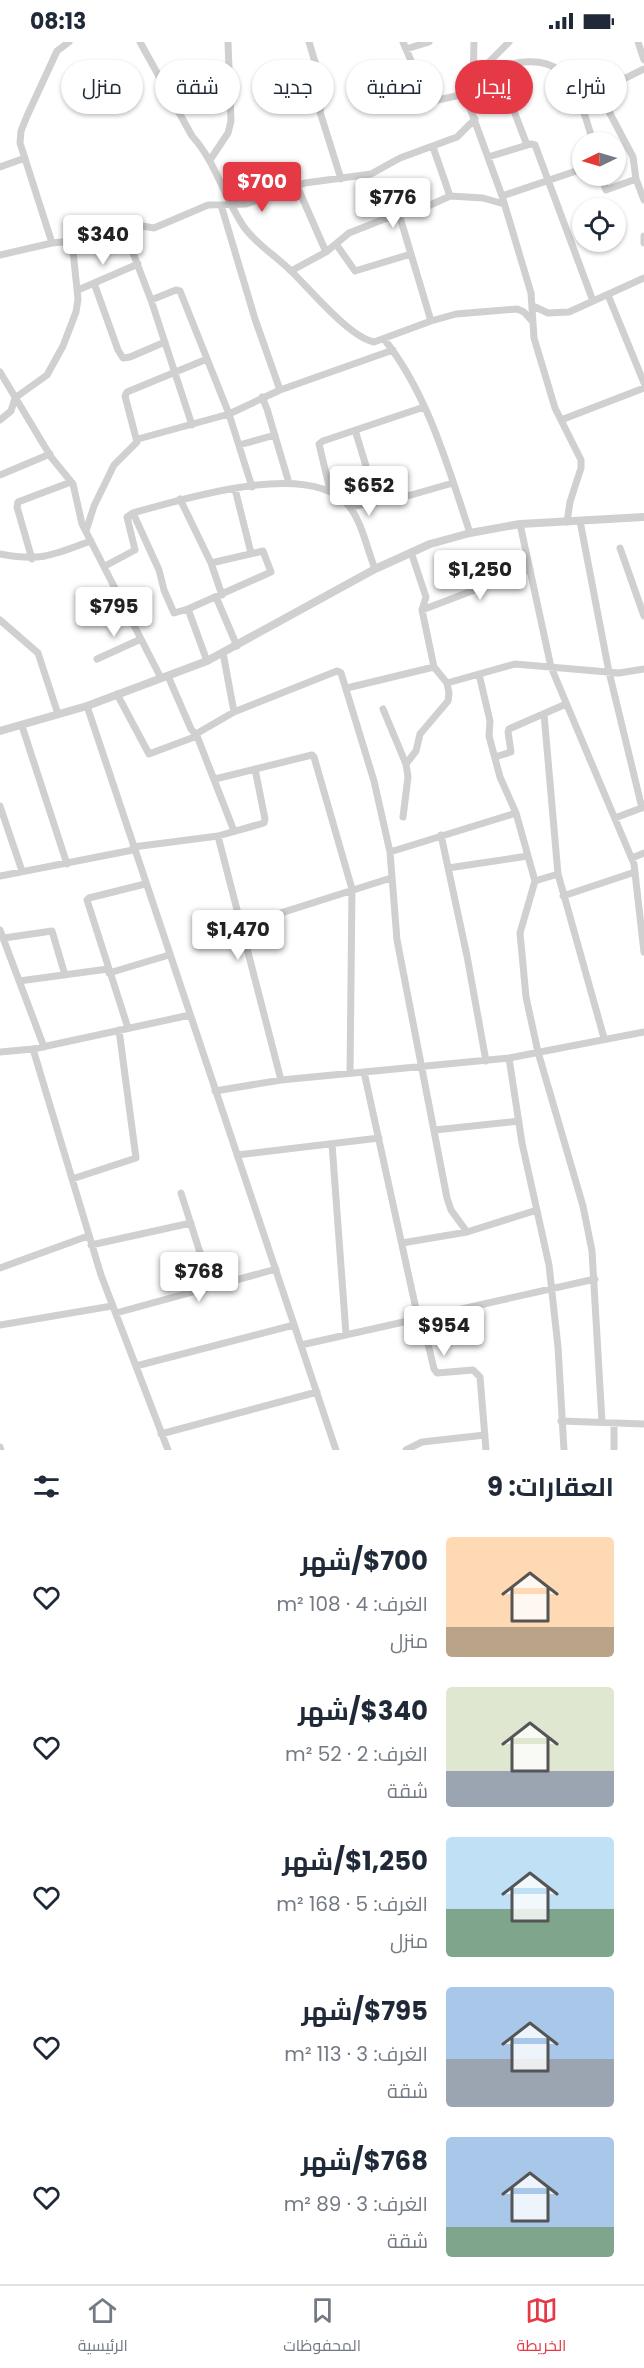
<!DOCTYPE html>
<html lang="ar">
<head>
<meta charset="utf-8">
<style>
  :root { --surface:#fff; --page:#f2f2f3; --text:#1f2937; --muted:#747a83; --line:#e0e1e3; --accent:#e63946 }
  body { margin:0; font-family:Poppins,Cairo,sans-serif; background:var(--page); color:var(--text); direction:rtl; height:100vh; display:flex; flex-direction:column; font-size:22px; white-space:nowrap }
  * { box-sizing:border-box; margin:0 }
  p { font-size:20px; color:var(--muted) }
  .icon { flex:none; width:33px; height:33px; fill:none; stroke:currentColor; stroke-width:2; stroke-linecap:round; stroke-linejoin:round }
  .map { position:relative; height:1408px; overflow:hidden; direction:ltr }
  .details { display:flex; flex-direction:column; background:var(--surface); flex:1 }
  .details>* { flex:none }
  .banner { position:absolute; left:18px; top:18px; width:609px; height:54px; direction:rtl; display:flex; gap:12px }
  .needle { width:39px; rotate:265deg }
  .tools { position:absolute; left:572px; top:90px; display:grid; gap:12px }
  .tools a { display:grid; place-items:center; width:54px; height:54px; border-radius:50%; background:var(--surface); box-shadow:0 2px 4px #0004; font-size:30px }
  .price { position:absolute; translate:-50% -51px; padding:0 14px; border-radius:6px; background:#fff; color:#222; font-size:20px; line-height:39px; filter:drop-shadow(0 2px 3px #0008) }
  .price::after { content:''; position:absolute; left:50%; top:36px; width:18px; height:14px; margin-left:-9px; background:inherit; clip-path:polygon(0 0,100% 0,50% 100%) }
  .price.current { background:var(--accent); color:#fff }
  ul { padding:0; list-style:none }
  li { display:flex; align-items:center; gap:18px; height:150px; padding:0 30px }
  li span { display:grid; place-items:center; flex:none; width:168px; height:120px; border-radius:6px; color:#555 }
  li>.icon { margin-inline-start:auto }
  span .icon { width:72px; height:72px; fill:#fffc; stroke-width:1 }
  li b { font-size:26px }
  h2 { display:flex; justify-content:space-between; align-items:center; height:72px; padding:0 30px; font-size:26px }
  .pill { padding:0 21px; border-radius:27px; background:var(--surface); box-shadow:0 2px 4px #0004; font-size:21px; line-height:54px }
  .pill.current { background:var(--accent); color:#fff }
  .status { display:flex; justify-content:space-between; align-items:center; height:42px; padding:0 30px; background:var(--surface); direction:ltr }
  .status svg { height:16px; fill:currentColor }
  .tabs { display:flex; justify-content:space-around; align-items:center; height:84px; border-top:2px solid var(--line); background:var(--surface); font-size:16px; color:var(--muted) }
  .tabs a { display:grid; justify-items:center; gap:3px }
  .tabs .current { color:var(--accent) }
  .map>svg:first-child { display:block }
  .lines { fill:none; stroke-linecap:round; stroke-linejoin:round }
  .minor { stroke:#d0d0d0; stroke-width:7 }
  .tertiary { stroke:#d0d0d0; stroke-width:8 }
</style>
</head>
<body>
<div class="status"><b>08:13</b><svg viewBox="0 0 49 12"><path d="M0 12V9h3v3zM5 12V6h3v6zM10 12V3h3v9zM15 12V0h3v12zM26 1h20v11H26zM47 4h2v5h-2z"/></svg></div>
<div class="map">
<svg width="644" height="1408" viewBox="0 0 644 1408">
  <rect width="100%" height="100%" fill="#fff"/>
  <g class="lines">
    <!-- minor -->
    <path class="minor" d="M 140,0 L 192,94 C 216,120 224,156 244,185 C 257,203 275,213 291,229 C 310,247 349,295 374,300 L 431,279 L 456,272 L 517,267 L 524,270 L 532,279
      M 309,0 L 324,50 L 320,70 L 341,137
      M 403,0 L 427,56 L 433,59 L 470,51
      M 509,0 L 478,31 L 470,51 L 470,66 L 502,154 L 531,251 L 534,296 L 555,366 L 581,418 L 581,426 L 570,460 L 567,480
      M 638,0 L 644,18
      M 406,7 L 429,0
      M 497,25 L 527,103
      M 481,30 C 560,4 572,27 593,100
      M 473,38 L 474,0
      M 572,43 C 592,58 624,36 644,27
      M 597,47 L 633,115 L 636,137 L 644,158
      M 433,105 L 450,154
      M 488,115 L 531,102 L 535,103 L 593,259
      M 210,118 L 228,91 L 231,79 L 228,0
      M 0,125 L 25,116
      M 601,134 L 606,148 L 636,137
      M 297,144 L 326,210
      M 502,154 L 582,127
      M 221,163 L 255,277 L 280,348
      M 399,172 L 431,279
      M 122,182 L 151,258 L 192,383
      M 644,194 L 644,201
      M 52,201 L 20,101 L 21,89 L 27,74 L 57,9 L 69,0
      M 336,202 L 355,229 L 411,212
      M 0,213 L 52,201 L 72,199 L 119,183 L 130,182 L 154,186 L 208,163 L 246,162 L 305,141 L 371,132 L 400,116 L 457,95 L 475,77
      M 291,229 L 326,210 L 349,191 L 382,178 L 426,165 L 450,154 L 483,156 L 504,162
      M 94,241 L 118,308 L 123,316 L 130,315 L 165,300
      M 78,248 L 138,222
      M 608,253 L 644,341
      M 151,258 L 176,248 L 180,249 L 229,372 L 252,445
      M 533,264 L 548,271 L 569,270 L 644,236
      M 384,297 C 428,352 448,425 470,491
      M 0,330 L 51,415 L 73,442 L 82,482 L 161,636
      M 262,355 L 267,367 L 289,441
      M 0,378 L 11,369 L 15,356 L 47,333 L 63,304 L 76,270 L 78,257 L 72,199
      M 561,378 L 644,346
      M 355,388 L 366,424 L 358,438 L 363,462
      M 138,397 L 229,372 L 280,348 L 393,308
      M 239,403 L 275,393
      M 0,433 L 50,412
      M 235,447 L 251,511
      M 330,448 L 319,402 L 323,399 L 424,365
      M 180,457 L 211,521 L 222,553
      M 350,465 L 411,453 L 453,441
      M 133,471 L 159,528 L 164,548 L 174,571 L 188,567 L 271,530 L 263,509 L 211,521
      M 580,479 L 609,630 L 642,766
      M 520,482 L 551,625 L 634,822 L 644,910
      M 86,489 L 94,464 L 114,423 L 137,400 L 125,354 L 127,350 L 207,317
      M 620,506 L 644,574
      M 411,510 L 426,555 L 422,568 L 434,625
      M 0,512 C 42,520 52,513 91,499
      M 32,517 L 17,465 L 18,460 L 71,440
      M 105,524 L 135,508 L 127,475 L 133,471 C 183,457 309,417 348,463 C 362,479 367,507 375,527
      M 216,555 L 237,604
      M 188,567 L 207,619
      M 422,568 L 530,527
      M 0,578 L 38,611 L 58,672
      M 223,611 L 234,670
      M 97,617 L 141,597
      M 479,632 L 490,679 L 489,694 L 500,735 L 516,771 L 535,839 L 520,891 L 526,955 L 538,1010 L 583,1164 L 592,1209 L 602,1380
      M 168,634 L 191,687 L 197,694 L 234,789
      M 347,646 L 434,625 L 447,641 L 515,622 L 619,631 L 644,627
      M 117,652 L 149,712 L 197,694
      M 87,664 L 336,1408
      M 383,667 L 406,722 L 408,735 L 403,775
      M 544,672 L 558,832
      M 22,684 L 67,822
      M 196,692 L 234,670 L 337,629 L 341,631 L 374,739 L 390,810 L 397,898 L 447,1156 L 451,1168 L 467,1190
      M 495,715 L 511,710 L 508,690 L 509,687 L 566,662
      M 406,722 L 416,709 L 420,692 L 448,659 L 449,651 L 447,641
      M 215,737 L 312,713 L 314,715 L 352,847 L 350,1031
      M 0,764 L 22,829
      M 615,776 L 644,765
      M 441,793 L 467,914 L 486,1019
      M 218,794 L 281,1038
      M 133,805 L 218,794 L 264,781 L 265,777 L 255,727
      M 390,810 L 516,771
      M 632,816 L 644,811
      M 448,826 L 528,814
      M 0,834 L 133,808
      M 535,839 L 558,832 L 604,996
      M 563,854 L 635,830
      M 243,883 L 391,836
      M 0,888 L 44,1005
      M 4,896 L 52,889 L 65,933
      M 109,931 L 169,913
      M 19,939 L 108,927
      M 128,986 L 87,858 L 89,856 L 145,842
      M 33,1007 L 101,1233 L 168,1408
      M 0,1010 L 33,1007 L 190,973
      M 509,1016 L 522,1101 L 549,1223 L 558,1305 L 564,1408
      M 364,1030 L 418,1276
      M 215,1049 L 281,1038 L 509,1016 L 644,990
      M 435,1088 L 519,1079
      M 332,1102 L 346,1292
      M 237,1113 L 379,1096
      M 72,1137 L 136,1116 L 119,988
      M 181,1151 L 211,1245
      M 402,1201 L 467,1190 L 537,1168
      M 91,1203 L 191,1181
      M 0,1226 L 88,1194
      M 116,1271 L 276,1227
      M 422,1276 L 434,1327 L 437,1331 L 473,1328 L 480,1335 L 486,1408
      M 0,1283 L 112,1264
      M 301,1303 L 595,1237
      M 136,1324 L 294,1283
      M 561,1379 L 644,1382
      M 614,1381 L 614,1408
      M 161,1392 L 317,1350
      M 0,1405 L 1,1408
      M 406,1408 L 422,1400 L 485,1393"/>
    <!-- tertiary -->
    <path class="tertiary" d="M 0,689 L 87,664 L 207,619 L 375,527 L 430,502 L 470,491 L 520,482 L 644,475"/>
  </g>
</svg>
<div class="tools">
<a><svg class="needle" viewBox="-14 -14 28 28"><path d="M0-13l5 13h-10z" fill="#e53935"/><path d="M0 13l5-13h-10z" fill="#747a83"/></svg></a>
<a><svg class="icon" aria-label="locate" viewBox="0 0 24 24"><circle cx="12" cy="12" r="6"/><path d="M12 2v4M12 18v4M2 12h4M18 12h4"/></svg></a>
</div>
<b class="price current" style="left:262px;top:171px">$700</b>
<b class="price" style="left:393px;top:187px">$776</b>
<b class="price" style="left:103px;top:224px">$340</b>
<b class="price" style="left:369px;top:475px">$652</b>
<b class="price" style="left:480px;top:559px">$1,250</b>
<b class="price" style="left:114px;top:596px">$795</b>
<b class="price" style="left:238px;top:919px">$1,470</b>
<b class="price" style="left:199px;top:1261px">$768</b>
<b class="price" style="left:444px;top:1315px">$954</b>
<div class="banner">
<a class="pill">شراء</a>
<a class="pill current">إيجار</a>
<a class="pill">تصفية</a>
<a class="pill">جديد</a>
<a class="pill">شقة</a>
<a class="pill">منزل</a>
</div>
</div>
<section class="details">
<h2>العقارات: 9<svg class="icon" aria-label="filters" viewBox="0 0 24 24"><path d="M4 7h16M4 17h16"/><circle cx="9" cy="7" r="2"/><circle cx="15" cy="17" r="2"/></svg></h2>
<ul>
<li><span style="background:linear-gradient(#ffd9b3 75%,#b9a48a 0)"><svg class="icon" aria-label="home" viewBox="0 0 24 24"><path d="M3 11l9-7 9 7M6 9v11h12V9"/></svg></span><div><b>$700/شهر</b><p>الغرف: 4 · 108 m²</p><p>منزل</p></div><svg class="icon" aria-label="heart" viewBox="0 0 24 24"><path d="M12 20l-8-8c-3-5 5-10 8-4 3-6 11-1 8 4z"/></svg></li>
<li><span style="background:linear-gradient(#dfe7d0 70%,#9aa5b1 0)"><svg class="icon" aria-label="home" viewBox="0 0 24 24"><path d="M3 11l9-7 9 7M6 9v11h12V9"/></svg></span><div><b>$340/شهر</b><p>الغرف: 2 · 52 m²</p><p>شقة</p></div><svg class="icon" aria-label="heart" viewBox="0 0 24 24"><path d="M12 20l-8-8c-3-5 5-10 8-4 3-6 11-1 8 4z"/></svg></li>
<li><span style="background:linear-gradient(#bfe0f5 60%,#7fa58c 0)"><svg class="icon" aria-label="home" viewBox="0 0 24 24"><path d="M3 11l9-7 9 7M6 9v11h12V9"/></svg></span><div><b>$1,250/شهر</b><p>الغرف: 5 · 168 m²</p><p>منزل</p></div><svg class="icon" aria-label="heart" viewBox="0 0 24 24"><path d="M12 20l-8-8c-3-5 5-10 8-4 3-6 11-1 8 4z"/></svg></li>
<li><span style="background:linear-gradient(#a9c7e8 60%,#9aa5b1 0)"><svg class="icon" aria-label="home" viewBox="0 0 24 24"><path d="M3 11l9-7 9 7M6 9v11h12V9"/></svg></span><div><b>$795/شهر</b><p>الغرف: 3 · 113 m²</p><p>شقة</p></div><svg class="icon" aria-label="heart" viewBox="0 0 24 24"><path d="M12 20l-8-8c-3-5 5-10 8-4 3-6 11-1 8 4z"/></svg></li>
<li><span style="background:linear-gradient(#a9c7e8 75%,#7fa58c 0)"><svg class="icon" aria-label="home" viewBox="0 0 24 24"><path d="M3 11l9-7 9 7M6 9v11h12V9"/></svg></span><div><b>$768/شهر</b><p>الغرف: 3 · 89 m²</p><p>شقة</p></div><svg class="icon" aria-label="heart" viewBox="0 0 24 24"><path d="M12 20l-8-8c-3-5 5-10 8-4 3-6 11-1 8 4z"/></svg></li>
</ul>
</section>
<nav class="tabs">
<a class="current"><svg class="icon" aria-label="map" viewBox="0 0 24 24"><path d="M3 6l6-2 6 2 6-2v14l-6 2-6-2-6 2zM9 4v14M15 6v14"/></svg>الخريطة</a>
<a><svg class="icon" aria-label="saved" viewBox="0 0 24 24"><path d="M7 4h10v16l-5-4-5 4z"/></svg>المحفوظات</a>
<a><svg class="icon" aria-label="home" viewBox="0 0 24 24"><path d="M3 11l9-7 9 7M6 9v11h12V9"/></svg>الرئيسية</a>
</nav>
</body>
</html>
